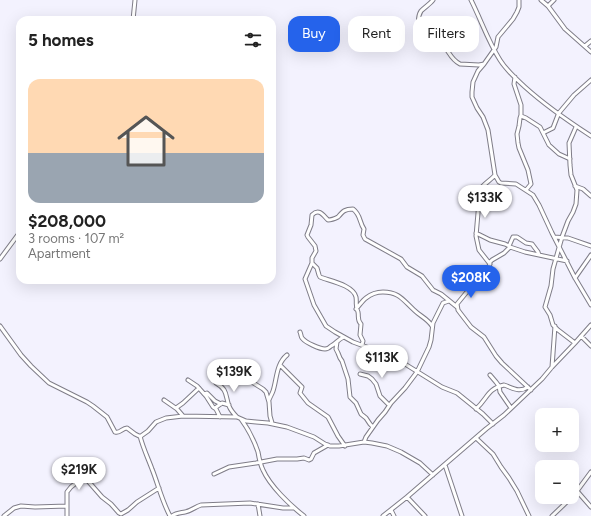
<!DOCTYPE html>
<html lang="en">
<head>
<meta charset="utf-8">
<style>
  :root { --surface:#fff; --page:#f2f2f2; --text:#222; --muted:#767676; --line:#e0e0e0; --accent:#2563eb }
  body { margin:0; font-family:Figtree,sans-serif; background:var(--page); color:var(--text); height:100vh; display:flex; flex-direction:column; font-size:15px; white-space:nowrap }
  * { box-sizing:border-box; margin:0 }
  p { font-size:13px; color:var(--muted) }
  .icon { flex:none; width:22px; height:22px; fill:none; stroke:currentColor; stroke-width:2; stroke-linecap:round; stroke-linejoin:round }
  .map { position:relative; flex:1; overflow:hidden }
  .panel { position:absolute; left:16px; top:16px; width:260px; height:268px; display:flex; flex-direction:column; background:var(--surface); border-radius:12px; box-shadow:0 4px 16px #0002 }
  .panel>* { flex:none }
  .banner { position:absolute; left:288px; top:16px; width:243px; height:36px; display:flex; gap:8px }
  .fabs { position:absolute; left:535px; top:408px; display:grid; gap:8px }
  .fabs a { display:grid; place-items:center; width:44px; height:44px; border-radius:8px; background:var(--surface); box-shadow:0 4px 16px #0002; font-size:20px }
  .price { position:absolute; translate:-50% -34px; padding:0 9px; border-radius:14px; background:#fff; color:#222; font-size:13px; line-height:26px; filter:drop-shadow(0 1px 2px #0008) }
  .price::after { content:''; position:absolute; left:50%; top:24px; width:12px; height:9px; margin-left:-6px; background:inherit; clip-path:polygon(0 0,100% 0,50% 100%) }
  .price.on { background:var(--accent); color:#fff }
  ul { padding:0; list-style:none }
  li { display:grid; align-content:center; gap:8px; height:212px; padding:0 12px }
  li+li { border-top:1px solid var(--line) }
  li span { display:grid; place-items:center; height:124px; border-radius:12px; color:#555 }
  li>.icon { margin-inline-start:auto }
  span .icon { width:72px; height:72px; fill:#fffc; stroke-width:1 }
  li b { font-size:17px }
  h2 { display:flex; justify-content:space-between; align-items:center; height:48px; padding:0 12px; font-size:17px }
  .pill { padding:0 14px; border-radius:12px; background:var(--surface); box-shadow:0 4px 16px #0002; font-size:14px; line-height:36px }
  .pill.on { background:var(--accent); color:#fff }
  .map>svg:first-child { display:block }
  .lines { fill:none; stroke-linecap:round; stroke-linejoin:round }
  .minor-casing { stroke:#7f7d88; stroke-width:5 }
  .minor { stroke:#fff; stroke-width:3 }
</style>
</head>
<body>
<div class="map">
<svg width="591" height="516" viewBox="0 0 591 516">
  <rect width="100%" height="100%" fill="#f3f2fe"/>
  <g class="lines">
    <defs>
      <path id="minor" d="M 433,0 C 430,4 425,7 421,11 C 415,20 421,40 425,48 C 432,52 438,46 445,47 C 450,54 452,60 460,64 L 479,65 L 484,64 L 496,47 L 498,37 L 513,19 L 517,12 L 519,7 L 519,0
        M 471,0 C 481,20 488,41 500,60 C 507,71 516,79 525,87 C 546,106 568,121 591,136
        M 541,0 L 548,6 L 565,29 L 591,52
        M 548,6 L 554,0
        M 133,20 L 135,0
        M 585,46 L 591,41
        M 484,64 L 478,71 L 473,82 L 472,92 L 472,97 L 477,108 L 483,117 L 488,130 L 495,175 L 499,182 L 501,183 L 516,184 L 533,195 L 539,205 L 552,233 L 575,278 L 591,305
        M 515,77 L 514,84 L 521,105 L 521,115 L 520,118 L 519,126 L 517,134 L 518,143 L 519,148 L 528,170 L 531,184 L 526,190
        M 558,114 L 574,95 L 591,80
        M 521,116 L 526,118 L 540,127 L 549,145 L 559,154 L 570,159
        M 543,133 L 553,128 L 558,115
        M 575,186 L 583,189 L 591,196
        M 476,233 L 490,240 L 505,244 L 509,246
        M 554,237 L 568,238 L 591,246
        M 509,246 L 513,237 L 517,237 L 526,243 L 532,244 L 538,252 L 539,255
        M 0,259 L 20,232
        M 312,263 L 317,268 L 319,275 L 320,277 C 330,281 353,285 356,297 C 357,303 355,306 358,312 C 359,317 357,320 361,324 L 360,335 L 363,341 L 362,345
        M 490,264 L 479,250 L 476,236 L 480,190 C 483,184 490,181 495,175
        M 575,278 L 582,268 L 591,255
        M 457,307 L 441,294 L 433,290 L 422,276 L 407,267 L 401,259 L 365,239 L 363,235 L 364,229 C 359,222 361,215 353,209 C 345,209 343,211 338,217 C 336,218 330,220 328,220 C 323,215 319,208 312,215 L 311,225 L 307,235 L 308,237 L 315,246 L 316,251 L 312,258 L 312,263 L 305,279 L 314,305 L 326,326 L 335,332 L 353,342 L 372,349 L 391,359 L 405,364 L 442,387 L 457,393 L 483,414 L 493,424
        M 356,309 C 359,306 362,301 366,298 C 371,294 377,292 383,292 C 399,292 403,300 414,310 C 420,316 428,319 432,326
        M 0,326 L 21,355 L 31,366 L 49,383 L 87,402 L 93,406 L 107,417 L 115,432 C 120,434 122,428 127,428 L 135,434 L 139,436 L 141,436 L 148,431 L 156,422 L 166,418 L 183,416 L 237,417 L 246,421 L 256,422 L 268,423 L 287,427 L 314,437 L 325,444 L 330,446 L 339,446 L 364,442 L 372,443 L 387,446 L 401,452 L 420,463 L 433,475
        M 300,332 C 301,334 301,337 302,338 C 306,343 320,349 325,349 C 327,349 330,347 331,346 C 336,344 338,339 344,337
        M 581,336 L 591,346
        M 337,342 L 336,349 L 338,353 L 340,358 L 342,361 L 348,379 L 350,397 L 356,403 L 361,414 L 366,418 L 370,424 L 373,427
        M 575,343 L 558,330 L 553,325 L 550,315 L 545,307 L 551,286 L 553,269 L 562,237 L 568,221 L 573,212 L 576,204 L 577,190 L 571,175 L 570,165 L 569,143 L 576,127
        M 280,365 L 302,387 L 300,393 L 308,403 L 328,417 L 338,436 L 345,446
        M 552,367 L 555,326
        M 360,374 L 368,376 L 372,379 L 376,384 L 380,396 L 389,405
        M 490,375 L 496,382 L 499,386 L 500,392 L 511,408
        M 247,379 L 263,389 L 266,392 L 269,402 L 270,416 L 272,423
        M 188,380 L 197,386 L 206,396 L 213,407 L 216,409 L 220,417
        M 216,383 C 228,390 225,395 229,406 C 231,411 234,414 237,417
        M 531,390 L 502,363 L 496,356 L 484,337 L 471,327 L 461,314 L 458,310 L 457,304 L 466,293 L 478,281 L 486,275 L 488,271 L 490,262 L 492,260 L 504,253 L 510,247 L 525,252 L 567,261
        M 204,394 L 207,393 L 215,401 L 221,404
        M 164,400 L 177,409 L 183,416
        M 269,400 C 270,397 272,394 273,391 C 277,379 276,364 287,355
        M 176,408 L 183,403 L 199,388
        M 215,408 L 222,403 L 229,405
        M 476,409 C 488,398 487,389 504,385 C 513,388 519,393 528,387
        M 241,419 C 249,430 254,440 258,452 C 259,458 260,464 263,470 C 270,486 290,505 304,516
        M 140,436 C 143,448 148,458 152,469 C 158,484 162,501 170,516
        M 476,438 L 493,454 L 501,467 L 509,478 L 517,491 L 529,516
        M 364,442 L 366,437 L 378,420 L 385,412 L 391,403 L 405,388 L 417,372 L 429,347 L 431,340 L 433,323 L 443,303 L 449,301
        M 445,465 L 462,516
        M 214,474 L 229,467 L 256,463 L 277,459 L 297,459 L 304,458 L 309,460 L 311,459 L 314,453 L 328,445
        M 81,479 L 88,481 L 102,497 L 111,504 L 119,513 L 121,514 L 128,510 L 137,502 L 159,488
        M 577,491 L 591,507
        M 407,497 L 425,516
        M 572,497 L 577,491 L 591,472
        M 258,504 L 260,516
        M 391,510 L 394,516
        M 4,516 L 14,508 L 21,506 L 35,507 L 67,506
        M 67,516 L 67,492 L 71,487 L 81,479 C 83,475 80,471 80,466
        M 172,516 C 176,513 180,513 185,512 C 191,511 195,507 201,505 L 250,503 L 283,508 L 294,508
        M 383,516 L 407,497 L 486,429 L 504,415 L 542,379 L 552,367 L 575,343 L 591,325
        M 552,516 L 572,497"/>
    </defs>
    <!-- minor casing -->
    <use href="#minor" class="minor-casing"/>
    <!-- minor -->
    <use href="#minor" class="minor"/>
  </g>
</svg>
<div class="fabs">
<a>+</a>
<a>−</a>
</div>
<b class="price" style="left:485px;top:219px">$133K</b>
<b class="price on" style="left:471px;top:299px">$208K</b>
<b class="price" style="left:382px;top:379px">$113K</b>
<b class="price" style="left:234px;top:393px">$139K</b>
<b class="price" style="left:79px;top:491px">$219K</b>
<div class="banner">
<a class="pill on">Buy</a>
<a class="pill">Rent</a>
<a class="pill">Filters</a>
</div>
<section class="panel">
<h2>5 homes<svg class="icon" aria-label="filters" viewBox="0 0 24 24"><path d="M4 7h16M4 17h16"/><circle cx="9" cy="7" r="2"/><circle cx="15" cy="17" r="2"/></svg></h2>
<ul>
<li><span style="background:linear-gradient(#ffd9b3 60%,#9aa5b1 0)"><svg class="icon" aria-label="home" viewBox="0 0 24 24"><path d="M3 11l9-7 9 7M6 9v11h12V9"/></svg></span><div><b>$208,000</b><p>3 rooms · 107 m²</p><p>Apartment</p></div></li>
</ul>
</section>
</div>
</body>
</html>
